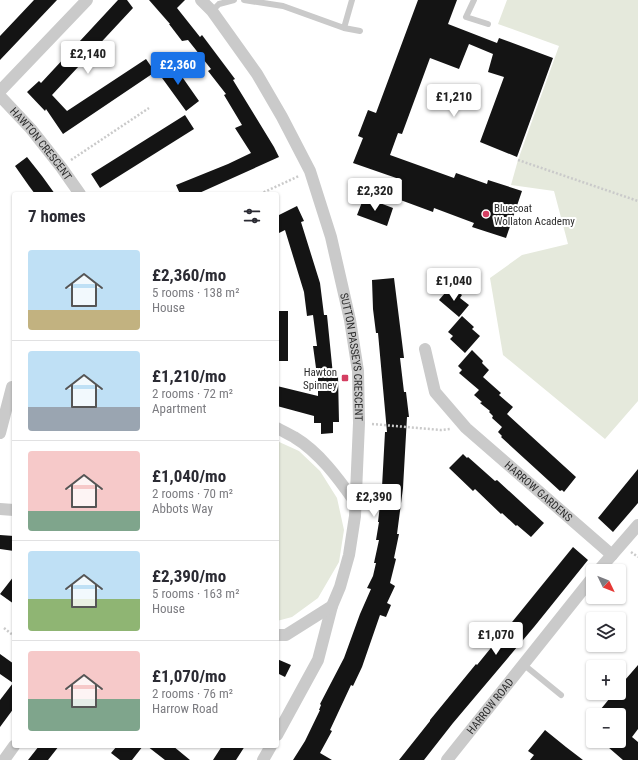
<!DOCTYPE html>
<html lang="en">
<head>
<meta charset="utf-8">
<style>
  :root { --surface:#fff; --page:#f7f7f7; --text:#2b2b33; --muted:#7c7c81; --line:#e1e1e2; --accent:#1a73e8 }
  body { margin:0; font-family:"Roboto Condensed",sans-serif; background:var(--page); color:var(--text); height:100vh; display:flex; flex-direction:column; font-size:15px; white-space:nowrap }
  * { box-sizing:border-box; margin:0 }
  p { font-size:13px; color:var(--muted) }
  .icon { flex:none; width:22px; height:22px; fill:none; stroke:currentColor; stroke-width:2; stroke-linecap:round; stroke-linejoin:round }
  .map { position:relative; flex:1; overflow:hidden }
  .panel { position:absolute; left:12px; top:192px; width:267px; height:556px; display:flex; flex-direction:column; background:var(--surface); border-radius:4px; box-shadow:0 1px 3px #0004 }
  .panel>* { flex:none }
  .needle { width:26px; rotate:133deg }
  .fabs { position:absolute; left:586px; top:564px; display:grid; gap:8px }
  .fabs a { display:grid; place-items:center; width:40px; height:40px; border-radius:4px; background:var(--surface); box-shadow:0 1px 3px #0004; font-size:20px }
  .price { position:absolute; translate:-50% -34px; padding:0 9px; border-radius:4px; background:#fff; color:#222; font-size:13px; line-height:26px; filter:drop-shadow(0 1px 2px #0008) }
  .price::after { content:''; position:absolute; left:50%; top:24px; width:12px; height:9px; margin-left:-6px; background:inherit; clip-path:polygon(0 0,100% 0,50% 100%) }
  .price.on { background:var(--accent); color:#fff }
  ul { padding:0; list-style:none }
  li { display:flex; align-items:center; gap:12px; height:100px; padding:0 16px }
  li+li { border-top:1px solid var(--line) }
  li span { display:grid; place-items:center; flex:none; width:112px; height:80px; border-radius:4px; color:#555 }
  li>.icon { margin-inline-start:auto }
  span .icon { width:48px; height:48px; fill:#fffc; stroke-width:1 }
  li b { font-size:17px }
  h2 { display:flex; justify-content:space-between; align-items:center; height:48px; padding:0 16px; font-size:17px }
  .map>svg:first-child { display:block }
  .green { fill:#e5e9dc }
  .building { fill:#141414 }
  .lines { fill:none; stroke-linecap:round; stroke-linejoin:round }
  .path { stroke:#cacaca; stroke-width:2.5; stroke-dasharray:2 2; stroke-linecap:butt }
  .service { stroke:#cacaca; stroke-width:6 }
  .minor { stroke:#cacaca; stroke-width:12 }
  .poi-dot { fill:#d43f62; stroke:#fff; stroke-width:1.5 }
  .labels { text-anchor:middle; stroke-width:4; stroke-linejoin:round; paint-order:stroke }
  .street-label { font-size:11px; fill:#2d2d2d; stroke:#fff }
  .poi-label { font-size:11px; fill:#2d2d2d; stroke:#fff; text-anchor:start }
</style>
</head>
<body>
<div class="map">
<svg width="638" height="760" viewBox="0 0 638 760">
  <rect width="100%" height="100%" fill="#fff"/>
  <!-- green -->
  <path class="green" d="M 507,0 L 638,0 L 638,401 L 605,439 L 503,355 L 490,278 L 522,255 L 568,244 L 554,191 L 511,185 L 518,160 L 559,46 L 498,24 Z
    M 277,441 L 299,451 L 320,471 L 337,498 L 344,530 L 339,562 L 318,598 L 292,617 L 277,621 Z"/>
  <!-- building -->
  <path class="building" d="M 34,0 L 57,0 L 0,60 L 0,36 Z
    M 118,0 L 127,0 L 133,8 L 52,95 L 67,111 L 146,59 L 155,72 L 63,134 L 46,109 L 45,111 L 27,92 L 39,81 L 41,83 Z
    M 149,0 L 185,0 L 177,8 L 200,37 L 202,35 L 235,79 L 233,80 L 274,147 L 279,157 L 197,194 L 180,194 L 176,185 L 228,164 L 251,153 L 235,128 L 242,125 L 224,95 L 226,94 L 208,71 L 211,69 L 188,40 L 182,41 L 169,24 L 170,24 Z
    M 418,0 L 457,0 L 448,24 L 497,43 L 499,38 L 553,58 L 517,157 L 480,142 L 504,77 L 488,72 L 493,54 L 469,44 L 459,69 L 430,58 L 402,134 L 398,133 L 390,155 L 454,178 L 456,173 L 487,184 L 488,180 L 522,191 L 506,238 L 472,227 L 474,223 L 434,208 L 433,212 L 395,198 L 402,180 L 353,163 L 363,138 L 358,136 L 368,110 L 376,113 Z
    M 171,61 L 199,101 L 186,111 L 157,71 Z
    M 185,115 L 194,129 L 100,188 L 91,174 Z
    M 27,157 L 42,176 L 55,194 L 35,194 L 29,186 L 15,166 Z
    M 364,197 L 393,208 L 387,226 L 357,215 Z
    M 297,206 L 304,221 L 301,222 L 320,283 L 324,315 L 327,315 L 333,375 L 338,375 L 339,422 L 333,422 L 333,433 L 321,434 L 321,423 L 314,423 L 314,416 L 277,406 L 277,386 L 318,396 L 318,368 L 316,368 L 313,346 L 317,346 L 313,315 L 307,316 L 304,292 L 285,230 L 277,234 L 277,216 Z
    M 394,278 L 404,358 L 400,358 L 404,392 L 406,392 L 409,417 L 407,417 L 403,488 L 397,534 L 399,534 L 394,558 L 396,559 L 390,583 L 395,586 L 387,603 L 391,605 L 386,617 L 380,615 L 362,667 L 353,686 L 351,685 L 330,730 L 332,731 L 320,753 L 332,760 L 293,760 L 305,741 L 320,710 L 319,710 L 321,705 L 320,704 L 344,658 L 360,614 L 371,589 L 367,588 L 373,576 L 376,563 L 374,563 L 379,540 L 376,540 L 379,522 L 378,522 L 382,487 L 385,432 L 387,432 L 378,333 L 376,333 L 373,309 L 372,280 Z
    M 451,286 L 462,295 L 460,298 L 469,305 L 459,317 L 439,300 Z
    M 277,311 L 288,311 L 288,361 L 277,361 Z
    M 462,316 L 474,327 L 472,329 L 480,336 L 465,353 L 450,339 L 453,336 L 448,332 Z
    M 472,350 L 483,361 L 482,363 L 489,370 L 483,377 L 501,393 L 499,395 L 513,407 L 507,414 L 576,477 L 564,492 L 562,490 L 560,491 L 501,437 L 502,436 L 498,432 L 502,427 L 492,418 L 493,416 L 489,412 L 490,411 L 480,403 L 482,402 L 474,395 L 479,390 L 459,373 L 462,370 L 458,366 Z
    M 463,454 L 467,458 L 468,457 L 495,481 L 497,480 L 544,523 L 531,537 L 517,525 L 516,526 L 502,513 L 501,514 L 475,489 L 473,491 L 449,468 Z
    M 638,469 L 638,503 L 613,532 L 598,518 Z
    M 0,535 L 14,536 L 14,551 L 0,549 Z
    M 573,547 L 588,560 L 534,627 L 453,723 L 424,760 L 399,760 L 430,721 L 430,720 L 476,664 L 477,665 Z
    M 14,576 L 14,604 L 0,594 Z
    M 0,654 L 14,664 L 14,708 L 0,727 L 0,700 L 13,683 L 0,674 Z
    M 277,659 L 291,665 L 285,677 L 277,673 Z
    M 638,665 L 638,729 L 632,737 L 638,742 L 638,760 L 623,760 L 601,741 L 619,741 L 619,715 L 596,715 L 614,693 L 619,693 L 619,674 L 625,680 Z
    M 545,730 L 566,747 L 583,760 L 530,760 L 534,755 L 528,751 Z
    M 39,746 L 59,746 L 48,760 L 28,760 Z
    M 117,746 L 143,746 L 132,760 L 120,760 L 111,753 Z
    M 147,746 L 173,746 L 190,760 L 165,760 Z
    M 222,746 L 245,746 L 236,760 L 213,760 Z"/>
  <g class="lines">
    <!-- path -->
    <path class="path" d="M 71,160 L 149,108
      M 518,160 L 638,201
      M 260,194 L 299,176
      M 372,424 L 441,430 L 450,429
      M 631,552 L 638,557
      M 4,628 L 14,636"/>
    <!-- service -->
    <path class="service" d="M 244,0 L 283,6 L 344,28 L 360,31
      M 474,0 L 466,17 L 488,24
      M 212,11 L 219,4 L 234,0
      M 344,28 L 352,0
      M 523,664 L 561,695"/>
    <!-- minor -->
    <g class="minor">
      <path id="s1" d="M 201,0 L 212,11 L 257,74 L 282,117 L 310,171 L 331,237 L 350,320 L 358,371 L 359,423 L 355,516 L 349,555 L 340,587 L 332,606 L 318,660 L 277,735"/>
      <path d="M 0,91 L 87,0"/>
      <path id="s2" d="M 0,96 L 31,129 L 61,167 L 80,194"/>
      <path id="s3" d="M 425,349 L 435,392 L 466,428 L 612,555"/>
      <path d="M 277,428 C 283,431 288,434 294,437 C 319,452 338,478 355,502"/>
      <path d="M 0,433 L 12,387"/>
      <path d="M 0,509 L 14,510"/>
      <path d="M 598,571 L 638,525"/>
      <path d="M 277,635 L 286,635 L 332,606"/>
      <path d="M 4,760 L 14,746"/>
      <path d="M 263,760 L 271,746"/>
      <path id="s4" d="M 447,760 L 593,577"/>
    </g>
  </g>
  <!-- markers -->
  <g class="poi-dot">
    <circle cx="486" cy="214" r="4"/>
    <rect x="341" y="374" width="8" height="8" rx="2"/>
  </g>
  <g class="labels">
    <!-- street labels -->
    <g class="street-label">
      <text dy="4" stroke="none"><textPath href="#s2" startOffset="63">HAWTON CRESCENT</textPath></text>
      <text dy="4" stroke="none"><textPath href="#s1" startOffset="395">SUTTON PASSEYS CRESCENT</textPath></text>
      <text dy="4" stroke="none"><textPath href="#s3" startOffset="188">HARROW GARDENS</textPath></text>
      <text dy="4" stroke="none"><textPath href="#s4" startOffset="69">HARROW ROAD</textPath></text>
    </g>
    <!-- poi labels -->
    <g class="poi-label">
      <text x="494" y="212">Bluecoat<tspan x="494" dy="13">Wollaton Academy</tspan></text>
      <text x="337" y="376" text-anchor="end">Hawton<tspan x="337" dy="13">Spinney</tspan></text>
    </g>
  </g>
</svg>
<div class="fabs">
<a><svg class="needle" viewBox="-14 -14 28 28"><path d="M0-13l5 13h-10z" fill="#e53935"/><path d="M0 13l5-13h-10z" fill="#7c7c81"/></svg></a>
<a><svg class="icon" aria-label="layers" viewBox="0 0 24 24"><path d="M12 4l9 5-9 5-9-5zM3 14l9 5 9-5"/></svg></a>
<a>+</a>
<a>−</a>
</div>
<b class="price" style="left:88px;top:75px">£2,140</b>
<b class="price on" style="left:178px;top:86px">£2,360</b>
<b class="price" style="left:454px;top:118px">£1,210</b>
<b class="price" style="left:375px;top:212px">£2,320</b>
<b class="price" style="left:454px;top:302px">£1,040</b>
<b class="price" style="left:374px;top:518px">£2,390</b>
<b class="price" style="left:496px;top:656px">£1,070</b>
<section class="panel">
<h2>7 homes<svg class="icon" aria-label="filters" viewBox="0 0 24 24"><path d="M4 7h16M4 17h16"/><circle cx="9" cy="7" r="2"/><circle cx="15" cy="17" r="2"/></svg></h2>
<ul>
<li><span style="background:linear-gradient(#bfe0f5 75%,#c2b280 0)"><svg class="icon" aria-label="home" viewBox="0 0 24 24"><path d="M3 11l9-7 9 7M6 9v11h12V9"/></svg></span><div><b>£2,360/mo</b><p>5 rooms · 138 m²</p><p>House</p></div></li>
<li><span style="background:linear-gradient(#bfe0f5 70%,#9aa5b1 0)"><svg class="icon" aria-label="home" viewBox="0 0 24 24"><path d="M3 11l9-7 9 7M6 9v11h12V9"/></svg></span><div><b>£1,210/mo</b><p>2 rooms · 72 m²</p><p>Apartment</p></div></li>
<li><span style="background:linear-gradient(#f6c9c9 75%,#7fa58c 0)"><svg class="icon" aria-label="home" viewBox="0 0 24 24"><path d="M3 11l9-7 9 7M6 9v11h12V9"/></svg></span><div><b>£1,040/mo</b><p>2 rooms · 70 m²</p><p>Abbots Way</p></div></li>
<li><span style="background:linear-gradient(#bfe0f5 60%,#8fb573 0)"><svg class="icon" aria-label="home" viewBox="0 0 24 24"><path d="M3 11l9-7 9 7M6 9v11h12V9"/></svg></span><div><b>£2,390/mo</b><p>5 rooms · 163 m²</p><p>House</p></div></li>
<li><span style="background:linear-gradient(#f6c9c9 60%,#7fa58c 0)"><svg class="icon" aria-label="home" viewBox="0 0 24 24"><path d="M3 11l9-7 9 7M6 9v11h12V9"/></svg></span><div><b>£1,070/mo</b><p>2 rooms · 76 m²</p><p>Harrow Road</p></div></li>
</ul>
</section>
</div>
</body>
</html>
